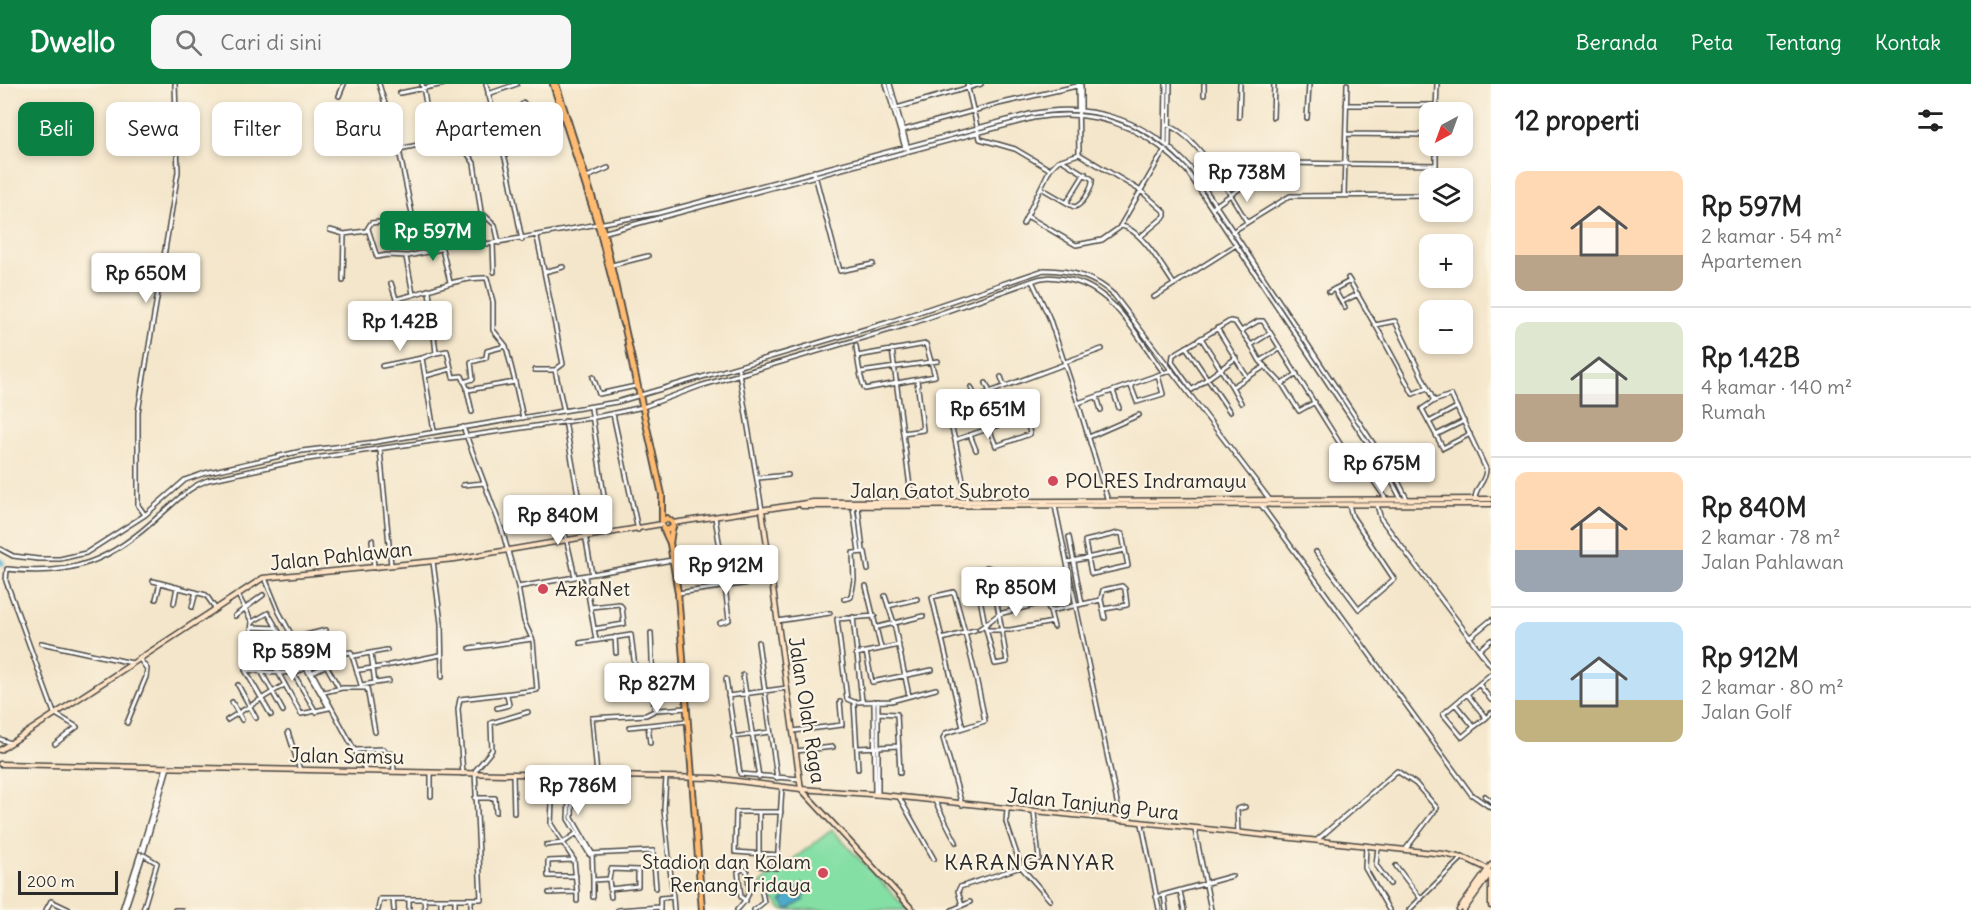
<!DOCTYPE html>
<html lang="id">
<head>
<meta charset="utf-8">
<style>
  :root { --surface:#fff; --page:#f6f6f6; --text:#222; --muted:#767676; --line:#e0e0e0; --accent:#0b8043 }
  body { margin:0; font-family:Delius,sans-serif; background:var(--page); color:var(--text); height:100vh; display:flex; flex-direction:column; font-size:22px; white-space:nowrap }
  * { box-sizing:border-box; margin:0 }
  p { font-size:20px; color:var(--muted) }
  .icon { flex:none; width:33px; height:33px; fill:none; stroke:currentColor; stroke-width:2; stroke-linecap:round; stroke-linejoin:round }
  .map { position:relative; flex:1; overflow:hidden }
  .drawer { display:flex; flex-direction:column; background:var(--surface); width:480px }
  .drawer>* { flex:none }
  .guide { position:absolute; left:18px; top:18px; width:570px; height:54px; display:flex; gap:12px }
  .needle { width:39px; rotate:221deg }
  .controls { position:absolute; left:1419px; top:18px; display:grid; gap:12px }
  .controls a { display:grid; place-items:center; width:54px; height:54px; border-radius:12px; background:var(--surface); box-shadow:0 3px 9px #0003; font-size:30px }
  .scale { position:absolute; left:18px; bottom:15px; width:100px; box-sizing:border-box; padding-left:6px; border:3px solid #2b2b2b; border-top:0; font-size:16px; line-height:21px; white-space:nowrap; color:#2b2b2b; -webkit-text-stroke:4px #fcf5e5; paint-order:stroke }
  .price { position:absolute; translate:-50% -51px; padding:0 14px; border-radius:6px; background:#fff; color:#222; font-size:20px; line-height:39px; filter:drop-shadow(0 2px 3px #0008) }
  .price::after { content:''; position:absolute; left:50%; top:36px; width:18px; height:14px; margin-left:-9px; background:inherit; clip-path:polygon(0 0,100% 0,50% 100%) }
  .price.on { background:var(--accent); color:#fff }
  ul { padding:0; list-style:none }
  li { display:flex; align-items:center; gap:18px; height:150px; padding:0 24px }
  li+li { border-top:2px solid var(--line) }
  li span { display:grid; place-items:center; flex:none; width:168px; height:120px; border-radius:12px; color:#555 }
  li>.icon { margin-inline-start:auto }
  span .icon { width:72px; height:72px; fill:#fffc; stroke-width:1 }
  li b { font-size:26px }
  h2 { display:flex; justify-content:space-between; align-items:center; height:72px; padding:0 24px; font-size:26px }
  .chip { padding:0 21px; border-radius:12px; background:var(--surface); box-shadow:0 3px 9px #0003; font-size:21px; line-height:54px }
  .chip.on { background:var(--accent); color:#fff }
  header { display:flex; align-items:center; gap:36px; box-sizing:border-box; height:84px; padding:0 30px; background:var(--accent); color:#fff }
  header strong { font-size:28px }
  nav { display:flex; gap:33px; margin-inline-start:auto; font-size:21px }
  .search { width:420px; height:54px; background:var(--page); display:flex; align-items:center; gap:15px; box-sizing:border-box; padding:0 21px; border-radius:12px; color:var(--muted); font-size:22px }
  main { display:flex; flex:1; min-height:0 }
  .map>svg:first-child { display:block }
  .green { fill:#84dfa5; stroke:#588568; stroke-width:1.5 }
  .water { fill:#4dabcc; stroke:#3c6b7c; stroke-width:1.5 }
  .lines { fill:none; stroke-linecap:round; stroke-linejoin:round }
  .river { stroke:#4dabcc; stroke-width:6 }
  .street-casing { stroke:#494743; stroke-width:6 }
  .secondary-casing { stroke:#494743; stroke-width:7 }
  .primary-casing { stroke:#494743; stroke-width:8 }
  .street { stroke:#fff; stroke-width:3 }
  .secondary { stroke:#ffe4c6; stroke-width:4 }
  .primary { stroke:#febb71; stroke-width:4.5 }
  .poi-dot { fill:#d1495b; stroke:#fcf5e5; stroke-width:2 }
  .labels { text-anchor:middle; stroke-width:4.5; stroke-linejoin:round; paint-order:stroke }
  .poi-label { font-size:20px; fill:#2b2b2b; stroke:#fcf5e5; text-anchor:start }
  .street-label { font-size:20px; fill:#2b2b2b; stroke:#fcf5e5 }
  .quarter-label { font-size:22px; letter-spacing:1.5px; fill:#2b2b2b; stroke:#fcf5e5 }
</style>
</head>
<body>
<header>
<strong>Dwello</strong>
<div class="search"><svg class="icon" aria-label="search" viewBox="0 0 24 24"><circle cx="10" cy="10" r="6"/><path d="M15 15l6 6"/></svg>Cari di sini</div>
<nav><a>Beranda</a><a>Peta</a><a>Tentang</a><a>Kontak</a></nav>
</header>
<main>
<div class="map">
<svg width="1491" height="826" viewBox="0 0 1491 826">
  <rect width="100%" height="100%" fill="#fcf5e5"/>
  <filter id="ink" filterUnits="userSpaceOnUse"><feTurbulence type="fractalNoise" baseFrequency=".0167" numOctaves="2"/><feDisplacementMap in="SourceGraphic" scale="12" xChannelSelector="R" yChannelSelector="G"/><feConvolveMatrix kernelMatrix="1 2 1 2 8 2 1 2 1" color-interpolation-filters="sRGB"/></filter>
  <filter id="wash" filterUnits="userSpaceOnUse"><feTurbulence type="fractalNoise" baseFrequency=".008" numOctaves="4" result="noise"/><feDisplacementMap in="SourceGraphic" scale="24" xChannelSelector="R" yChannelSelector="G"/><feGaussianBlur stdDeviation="1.35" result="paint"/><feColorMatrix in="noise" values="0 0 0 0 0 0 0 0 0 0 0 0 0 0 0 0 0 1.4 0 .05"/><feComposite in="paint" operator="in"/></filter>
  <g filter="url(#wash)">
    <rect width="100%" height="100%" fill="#f4e6cb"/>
    <!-- green -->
    <path class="green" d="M 832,746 L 908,826 L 782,826 L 760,800 Z"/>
    <!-- water -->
    <path class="water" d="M 802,800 L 808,809 L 802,813 L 804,816 L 788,826 L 781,817 Z"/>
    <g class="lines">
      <!-- river -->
      <path class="river" d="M 0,477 L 2,479"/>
    </g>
  </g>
  <g filter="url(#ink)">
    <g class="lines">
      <defs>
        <path id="street" d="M 379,0 L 399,66 L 413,135
          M 422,0 C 428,20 426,36 430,56
          M 486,0 L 509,90 L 522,156
          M 886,0 L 905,64
          M 890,0 L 908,65
          M 967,0 L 980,55 L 1015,65 L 1049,85
          M 400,9 L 444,0
          M 488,10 L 517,0
          M 1204,11 L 1204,0
          M 339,12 L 344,0
          M 1346,21 L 1437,21
          M 893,25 L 981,0
          M 1081,27 L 1081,1
          M 1436,28 L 1437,0
          M 1239,33 L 1240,0
          M 1273,33 L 1274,0
          M 1307,34 L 1309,0
          M 470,35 L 493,29
          M 495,35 L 514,27 L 524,19
          M 1167,41 C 1199,52 1229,109 1247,138
          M 498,46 L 467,56 L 465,66 L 474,79 L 481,128 L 495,141 L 499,159
          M 900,47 L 998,20 L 1081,1
          M 1346,50 L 1430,51
          M 1165,59 L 1166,0
          M 1169,61 L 1170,0
          M 386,68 L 459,52 L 467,56
          M 1079,70 L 1141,107 L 1165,128 L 1165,132 L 1140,153
          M 814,87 L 840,187 L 873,180
          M 587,93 L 608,84
          M 1436,94 L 1436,62
          M 1041,104 L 1074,123 C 1082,122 1093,104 1092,95 L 1063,77
          M 1344,110 L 1347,0
          M 1067,118 L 1085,89
          M 1212,124 L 1272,82 L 1282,79 L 1436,81
          M 1027,132 L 1076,161 L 1102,156 L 1119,144 L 1165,65
          M 1023,140 L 1050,85 L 1058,77 L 1079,70 L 1078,0
          M 1120,142 C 1140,143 1163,184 1174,200
          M 368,145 L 377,173 L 387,171 L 408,172 L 441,165
          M 330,146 L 344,150 L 366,147 L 371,139 L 434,132 L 450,198
          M 1232,148 L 1290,112 L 1430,111
          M 602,149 L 1033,34 C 1094,23 1145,42 1187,87 L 1387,388 L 1401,415
          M 537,153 L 563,280 L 555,286 L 564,327
          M 440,154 L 470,147 L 487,160 L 659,129 L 1030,30 C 1093,17 1151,38 1193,87 L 1398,397 L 1407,415
          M 493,160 L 494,188
          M 406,173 L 413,210
          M 612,181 L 648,172
          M 544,188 L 563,183
          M 1348,194 L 1375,241 L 1395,237 L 1434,317 L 1451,311 L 1486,385 C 1486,399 1475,402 1475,415
          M 343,197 L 344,150
          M 1032,197 C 1044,192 1052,193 1065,195 C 1113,202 1137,253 1164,289
          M 391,199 L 396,215
          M 1334,205 L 1345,224
          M 1329,208 L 1350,197
          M 1154,213 L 1236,161
          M 1342,218 L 1358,210
          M 400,238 L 396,215 C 427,209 455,193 487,194 L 493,218 L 493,246 L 506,262 L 515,298 L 468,306 L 462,292 L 453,293 L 447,267 L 436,269 L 429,207
          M 1376,242 L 1413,310 L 1427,304
          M 1217,244 L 1247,293
          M 1241,247 L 1251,261
          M 1201,254 L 1232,303 L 1264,283
          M 856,262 C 858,275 859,293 865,305 L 935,292 L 926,260 L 857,272
          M 1186,263 L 1230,328
          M 1280,264 L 1260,277 L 1282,300
          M 892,265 L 912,418
          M 1260,277 L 1251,261 L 1270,249
          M 1065,278 L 1102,265
          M 382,282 L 422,274
          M 738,283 L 762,426
          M 535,286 L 555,286
          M 861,288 L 938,277
          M 1297,290 L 1282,300 L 1299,327 L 1315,318
          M 425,292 L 451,285
          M 593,293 L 599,310 L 636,302
          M 1001,293 L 1004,301
          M 464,298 L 473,295 L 471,278 L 486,274 L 487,267 L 506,262
          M 515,298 L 523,334
          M 986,299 L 993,315
          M 1131,302 L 1137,318 L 1163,310 L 1158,292
          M 971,303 L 980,325
          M 1232,303 L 1241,319
          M 1193,305 L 1236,274
          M 467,306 L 472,328
          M 1192,306 L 1172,278 L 1173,271 L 1230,237 L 1235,238 L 1241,247 L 1258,237 L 1263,237 L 1344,366 L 1352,377 L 1362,380 L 1386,415
          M 1113,307 L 1119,324
          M 957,312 L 964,329
          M 1097,313 L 1101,326
          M 1434,317 L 1422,325 L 1443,364 L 1470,350
          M 998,318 L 1006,338
          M 960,319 L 1065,280
          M 1078,319 L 1108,417
          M 643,323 L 700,302 L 913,239 L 1032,197 L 1049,233 L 1078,319 L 1172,286
          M 982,328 L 996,362 L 1030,350 L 1026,332
          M 613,330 L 638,446
          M 948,330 L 955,356
          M 565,337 L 592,490
          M 1429,338 L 1457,323
          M 463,343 L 502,446 L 518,503 L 672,476
          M 434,347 L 422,274 L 436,269
          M 903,349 L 923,346 L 917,296
          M 970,351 L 976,366
          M 1436,351 L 1464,337
          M 1089,353 L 1139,331
          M 380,366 L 391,481
          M 758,394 L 788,391
          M 463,401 L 484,399
          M 1261,421 L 1471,710 L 1491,724
          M 1377,421 L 1381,435 L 1491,582
          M 968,422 L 955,356 L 1026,332 L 1019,320
          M 1055,422 L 1121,737
          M 853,423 L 859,468
          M 858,423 L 863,467
          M 560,427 L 575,493
          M 145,431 L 138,421 L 138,328 L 178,88 L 175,0
          M 581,432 L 603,429 L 606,425 L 591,324
          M 715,433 L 720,464
          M 1069,453 L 1082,520
          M 372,456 L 374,484
          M 0,465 L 13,472 L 38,475 L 60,475 L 86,469 L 145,431 L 185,396 L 205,389 L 302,367 L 376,358 L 617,318 L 886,239 L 1044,186 C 1070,186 1095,193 1114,211 L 1270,416
          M 1316,468 L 1359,525 L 1394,495 L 1352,432 L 1349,421
          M 433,478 L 441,539 L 442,593
          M 1067,478 L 1125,466 L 1122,450 L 1119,449 L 1085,457 L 1085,458 L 1091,489 L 1092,490 L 1128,482 L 1125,466
          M 585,492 L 596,556
          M 265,494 L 279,528 L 366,687
          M 153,497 L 206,511 L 215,524
          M 866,502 L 881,564
          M 678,509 L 771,496
          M 238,511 L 252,538 L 248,577
          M 885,512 L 894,539 L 909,612
          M 156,515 L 160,499
          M 844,515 L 851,513 L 854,496 L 853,469 L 865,468 L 868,486
          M 1101,515 L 1103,506 L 1122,502 L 1125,505 L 1127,521 L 1104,525
          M 174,519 L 177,503
          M 888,522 L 917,515
          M 192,523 L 196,508
          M 591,523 L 619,520 L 622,523 L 624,540 L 594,545
          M 1050,527 L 1054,543
          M 235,532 L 263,511
          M 853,533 L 862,617
          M 777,537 L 830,529
          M 720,539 L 729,536 L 725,502
          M 252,543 L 277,544
          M 878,543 L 923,532
          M 979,545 L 985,541 L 995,580 L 1007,578 L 999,530 L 985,541 L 975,488 L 987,483 L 990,484 L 999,530 L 1046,518 L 1050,527 L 1101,516 L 1105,534
          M 986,546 L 1010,546 L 1053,538
          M 651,549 L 654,624 L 658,626 L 687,624
          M 615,553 L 616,569
          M 294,554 L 326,546
          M 1469,554 L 1491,536
          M 942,555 L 963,644 L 985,637 C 977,594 966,551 954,508 L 932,513 L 942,555 L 975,546
          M 251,557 L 285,559
          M 758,558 L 777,694
          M 41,559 L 132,579
          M 580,559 L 631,551 L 637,599 L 685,594
          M 470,564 L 532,555
          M 299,565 L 292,587 L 316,628
          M 1479,566 L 1491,556
          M 866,568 L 899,561
          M 319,569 L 338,602
          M 856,570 L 866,568 L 872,598 L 932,586
          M 249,571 L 293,572 L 268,529 L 252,538
          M 354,572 L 387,566
          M 390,581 L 440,571
          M 245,586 C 264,587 289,593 306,584 L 329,624 L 301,630 L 278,588
          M 245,586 L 271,631
          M 359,586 L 387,582
          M 261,587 L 283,627
          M 313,588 L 335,577 L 335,571 L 351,568 L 361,601 L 375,599 L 371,570
          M 1491,590 L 1467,610 L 1486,634 L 1491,629
          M 743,591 L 759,693
          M 726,595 L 740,690 L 800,695
          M 375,599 L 389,597
          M 1479,600 L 1491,616
          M 238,601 L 256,634
          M 324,608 L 342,604 L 367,604 L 375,648
          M 1467,610 L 1455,620 L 1474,643 L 1486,634
          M 728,612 L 787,604
          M 874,617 L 875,711
          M 878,617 L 878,711
          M 232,618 L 242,636
          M 854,618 L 847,615 L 837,535 L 875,532
          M 1455,620 L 1443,630 L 1462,653 L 1474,643
          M 497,624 L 509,621 L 507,611
          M 878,629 L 897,630 L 900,689
          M 227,636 L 284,601
          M 127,639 L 146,593 L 147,585 L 139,574
          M 648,641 L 650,659
          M 629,643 L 688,637
          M 793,647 L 842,641 L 840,618
          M 288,648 L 300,686
          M 733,653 L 770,648
          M 0,655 L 10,659
          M 55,660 L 77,643 L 54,629 L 6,497 L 7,485 C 73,493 112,476 160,431 C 176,418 188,403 208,396 L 301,376 L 591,334 L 643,323
          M 858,664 L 899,662
          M 356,666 L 384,665 L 386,669 L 393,670 L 394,688
          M 796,667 L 833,663
          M 858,685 L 854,618 L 891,617 L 936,605
          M 431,689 L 431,712
          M 463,690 L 458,625 L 460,615 L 537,606 L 533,557 L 524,537 L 518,503
          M 513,691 L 514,729
          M 597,691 L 592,634 L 646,631 L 656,626
          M 570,692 L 568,735 L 590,771
          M 573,692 L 572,734 L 592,769 L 593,796 L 609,795 L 611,813
          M 666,694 L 664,725 L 673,813
          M 1485,712 L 1491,717
          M 899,713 L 934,775
          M 475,714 L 495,714 L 496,728
          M 935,717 L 956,758
          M 962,721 L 943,654 L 946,649 L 963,644
          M 1007,726 L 1006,738 L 1021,783 L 1039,775 L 1034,729
          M 759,728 L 759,782 L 777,784 L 782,703
          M 1142,740 L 1159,825
          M 1195,746 L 1211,826
          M 1238,749 L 1237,725 L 1245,723
          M 1317,756 L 1397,687 L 1416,700 L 1437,724 L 1405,766
          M 546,761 L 563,759 L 577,749
          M 1366,762 L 1365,784 L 1389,826
          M 1378,763 L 1376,781 L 1390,800
          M 141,766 L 166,683
          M 144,767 L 168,683
          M 589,770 L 653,767 L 656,804
          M 779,771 L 735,768 L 736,728 L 781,728
          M 574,776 L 548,777 L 548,792 L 576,792
          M 1396,782 L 1421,815
          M 609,795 L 611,785 L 638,786 L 638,802 L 610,805
          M 593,796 L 593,813
          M 1180,807 L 1184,826
          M 577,808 L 577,817
          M 549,809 L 577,808 L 574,776 L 551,740 L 552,717
          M 1164,811 L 1166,826
          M 1156,813 L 1232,792
          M 393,815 L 394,826
          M 409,815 L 409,826
          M 424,816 L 425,826
          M 441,816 L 441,826
          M 455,817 L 455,826
          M 471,817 L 471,826
          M 962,821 L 958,807 L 960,803 L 1021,783 L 1050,816
          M 46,826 L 51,817 L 70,826
          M 122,826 L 140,770
          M 125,826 L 143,771
          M 143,826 L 157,779 L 144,771
          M 175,826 L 181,826
          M 378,826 L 380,815 L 481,815 L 475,687 L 492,666 L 491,639 L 528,628
          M 618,826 L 660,823
          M 660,826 L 660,814 L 673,813 L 674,826
          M 737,826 C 752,810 750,808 747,787 L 742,785 L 738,788 L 741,813 L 746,817
          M 754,826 L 764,818 L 762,808
          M 952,826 L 970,818
          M 1409,826 L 1463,773"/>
        <path id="secondary" d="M 802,422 L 1491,420
          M 762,426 L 801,705 L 913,826
          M 673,439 L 813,418 L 1491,415
          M 0,666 L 263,494 L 455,475 L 662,440
          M 0,680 L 714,694 L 801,705 L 883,711 L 1444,770 L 1467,775 L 1488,785
          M 1491,792 L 1491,822
          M 1459,826 L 1491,781
          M 1464,826 L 1491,788"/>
        <path id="primary" d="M 553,0 L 599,144 L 623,240
          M 556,0 L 604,150 L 662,411 L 662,437
          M 628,260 L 637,304
          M 663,437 L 667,434 L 673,439 L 670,459
          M 663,444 L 670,459 L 678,509 L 702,826
          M 663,445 L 668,446 L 673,443"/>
      </defs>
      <!-- street casing -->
      <use href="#street" class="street-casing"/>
      <!-- secondary casing -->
      <use href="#secondary" class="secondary-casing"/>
      <!-- primary casing -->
      <use href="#primary" class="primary-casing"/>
      <!-- street -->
      <use href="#street" class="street"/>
      <!-- secondary -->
      <use href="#secondary" class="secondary"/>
      <!-- primary -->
      <use href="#primary" class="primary"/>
    </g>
  </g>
  <!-- markers -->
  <g class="poi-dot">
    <circle cx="1053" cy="397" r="6"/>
    <circle cx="543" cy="505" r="6"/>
    <circle cx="823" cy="789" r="6"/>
  </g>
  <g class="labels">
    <!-- poi labels -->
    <g class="poi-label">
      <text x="1065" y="404">POLRES Indramayu</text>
      <text x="555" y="512">AzkaNet</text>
      <text x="811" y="785" text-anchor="end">Stadion dan Kolam<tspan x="811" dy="23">Renang Tridaya</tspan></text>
    </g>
    <!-- street labels -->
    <g class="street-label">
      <text x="940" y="414">Jalan Gatot Subroto</text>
      <text transform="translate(341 472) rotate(-6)" y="7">Jalan Pahlawan</text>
      <text transform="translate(807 626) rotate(81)" y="7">Jalan Olah Raga</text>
      <text transform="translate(347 672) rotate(1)" y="7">Jalan Samsu</text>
      <text transform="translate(1093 720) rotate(6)" y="7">Jalan Tanjung Pura</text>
    </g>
    <!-- quarter labels -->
    <g class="quarter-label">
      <text x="1030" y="786">KARANGANYAR</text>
    </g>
  </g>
</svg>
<div class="controls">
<a><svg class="needle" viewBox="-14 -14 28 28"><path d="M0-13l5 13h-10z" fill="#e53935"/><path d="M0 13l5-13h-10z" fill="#767676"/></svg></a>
<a><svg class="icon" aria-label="layers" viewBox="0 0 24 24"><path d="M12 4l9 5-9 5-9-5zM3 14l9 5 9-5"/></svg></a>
<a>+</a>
<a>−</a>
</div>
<div class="scale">200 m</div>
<b class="price" style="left:1247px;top:119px">Rp 738M</b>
<b class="price on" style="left:433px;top:178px">Rp 597M</b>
<b class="price" style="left:146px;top:220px">Rp 650M</b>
<b class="price" style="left:400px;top:268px">Rp 1.42B</b>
<b class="price" style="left:988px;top:356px">Rp 651M</b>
<b class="price" style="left:1382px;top:410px">Rp 675M</b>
<b class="price" style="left:558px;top:462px">Rp 840M</b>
<b class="price" style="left:726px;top:512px">Rp 912M</b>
<b class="price" style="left:1016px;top:534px">Rp 850M</b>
<b class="price" style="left:292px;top:598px">Rp 589M</b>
<b class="price" style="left:657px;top:630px">Rp 827M</b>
<b class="price" style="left:578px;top:732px">Rp 786M</b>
<div class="guide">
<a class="chip on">Beli</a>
<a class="chip">Sewa</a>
<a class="chip">Filter</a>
<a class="chip">Baru</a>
<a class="chip">Apartemen</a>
</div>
</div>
<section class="drawer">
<h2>12 properti<svg class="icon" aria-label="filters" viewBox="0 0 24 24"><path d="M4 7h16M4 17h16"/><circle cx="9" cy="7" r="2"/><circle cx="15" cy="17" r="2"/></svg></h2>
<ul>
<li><span style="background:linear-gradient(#ffd9b3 70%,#b9a48a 0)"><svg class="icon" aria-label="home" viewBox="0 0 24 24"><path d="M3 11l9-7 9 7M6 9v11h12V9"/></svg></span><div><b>Rp 597M</b><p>2 kamar · 54 m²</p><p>Apartemen</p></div></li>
<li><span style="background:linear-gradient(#dfe7d0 60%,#b9a48a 0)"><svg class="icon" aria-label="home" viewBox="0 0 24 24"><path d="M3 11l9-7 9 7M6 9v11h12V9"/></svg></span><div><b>Rp 1.42B</b><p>4 kamar · 140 m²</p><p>Rumah</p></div></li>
<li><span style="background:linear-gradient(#ffd9b3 65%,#9aa5b1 0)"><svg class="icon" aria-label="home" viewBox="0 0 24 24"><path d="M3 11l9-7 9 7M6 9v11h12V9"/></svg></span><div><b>Rp 840M</b><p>2 kamar · 78 m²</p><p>Jalan Pahlawan</p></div></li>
<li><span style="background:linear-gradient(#bfe0f5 65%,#c2b280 0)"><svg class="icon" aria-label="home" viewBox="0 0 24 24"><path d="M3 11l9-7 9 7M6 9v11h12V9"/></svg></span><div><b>Rp 912M</b><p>2 kamar · 80 m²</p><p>Jalan Golf</p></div></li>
</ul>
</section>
</main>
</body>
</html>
